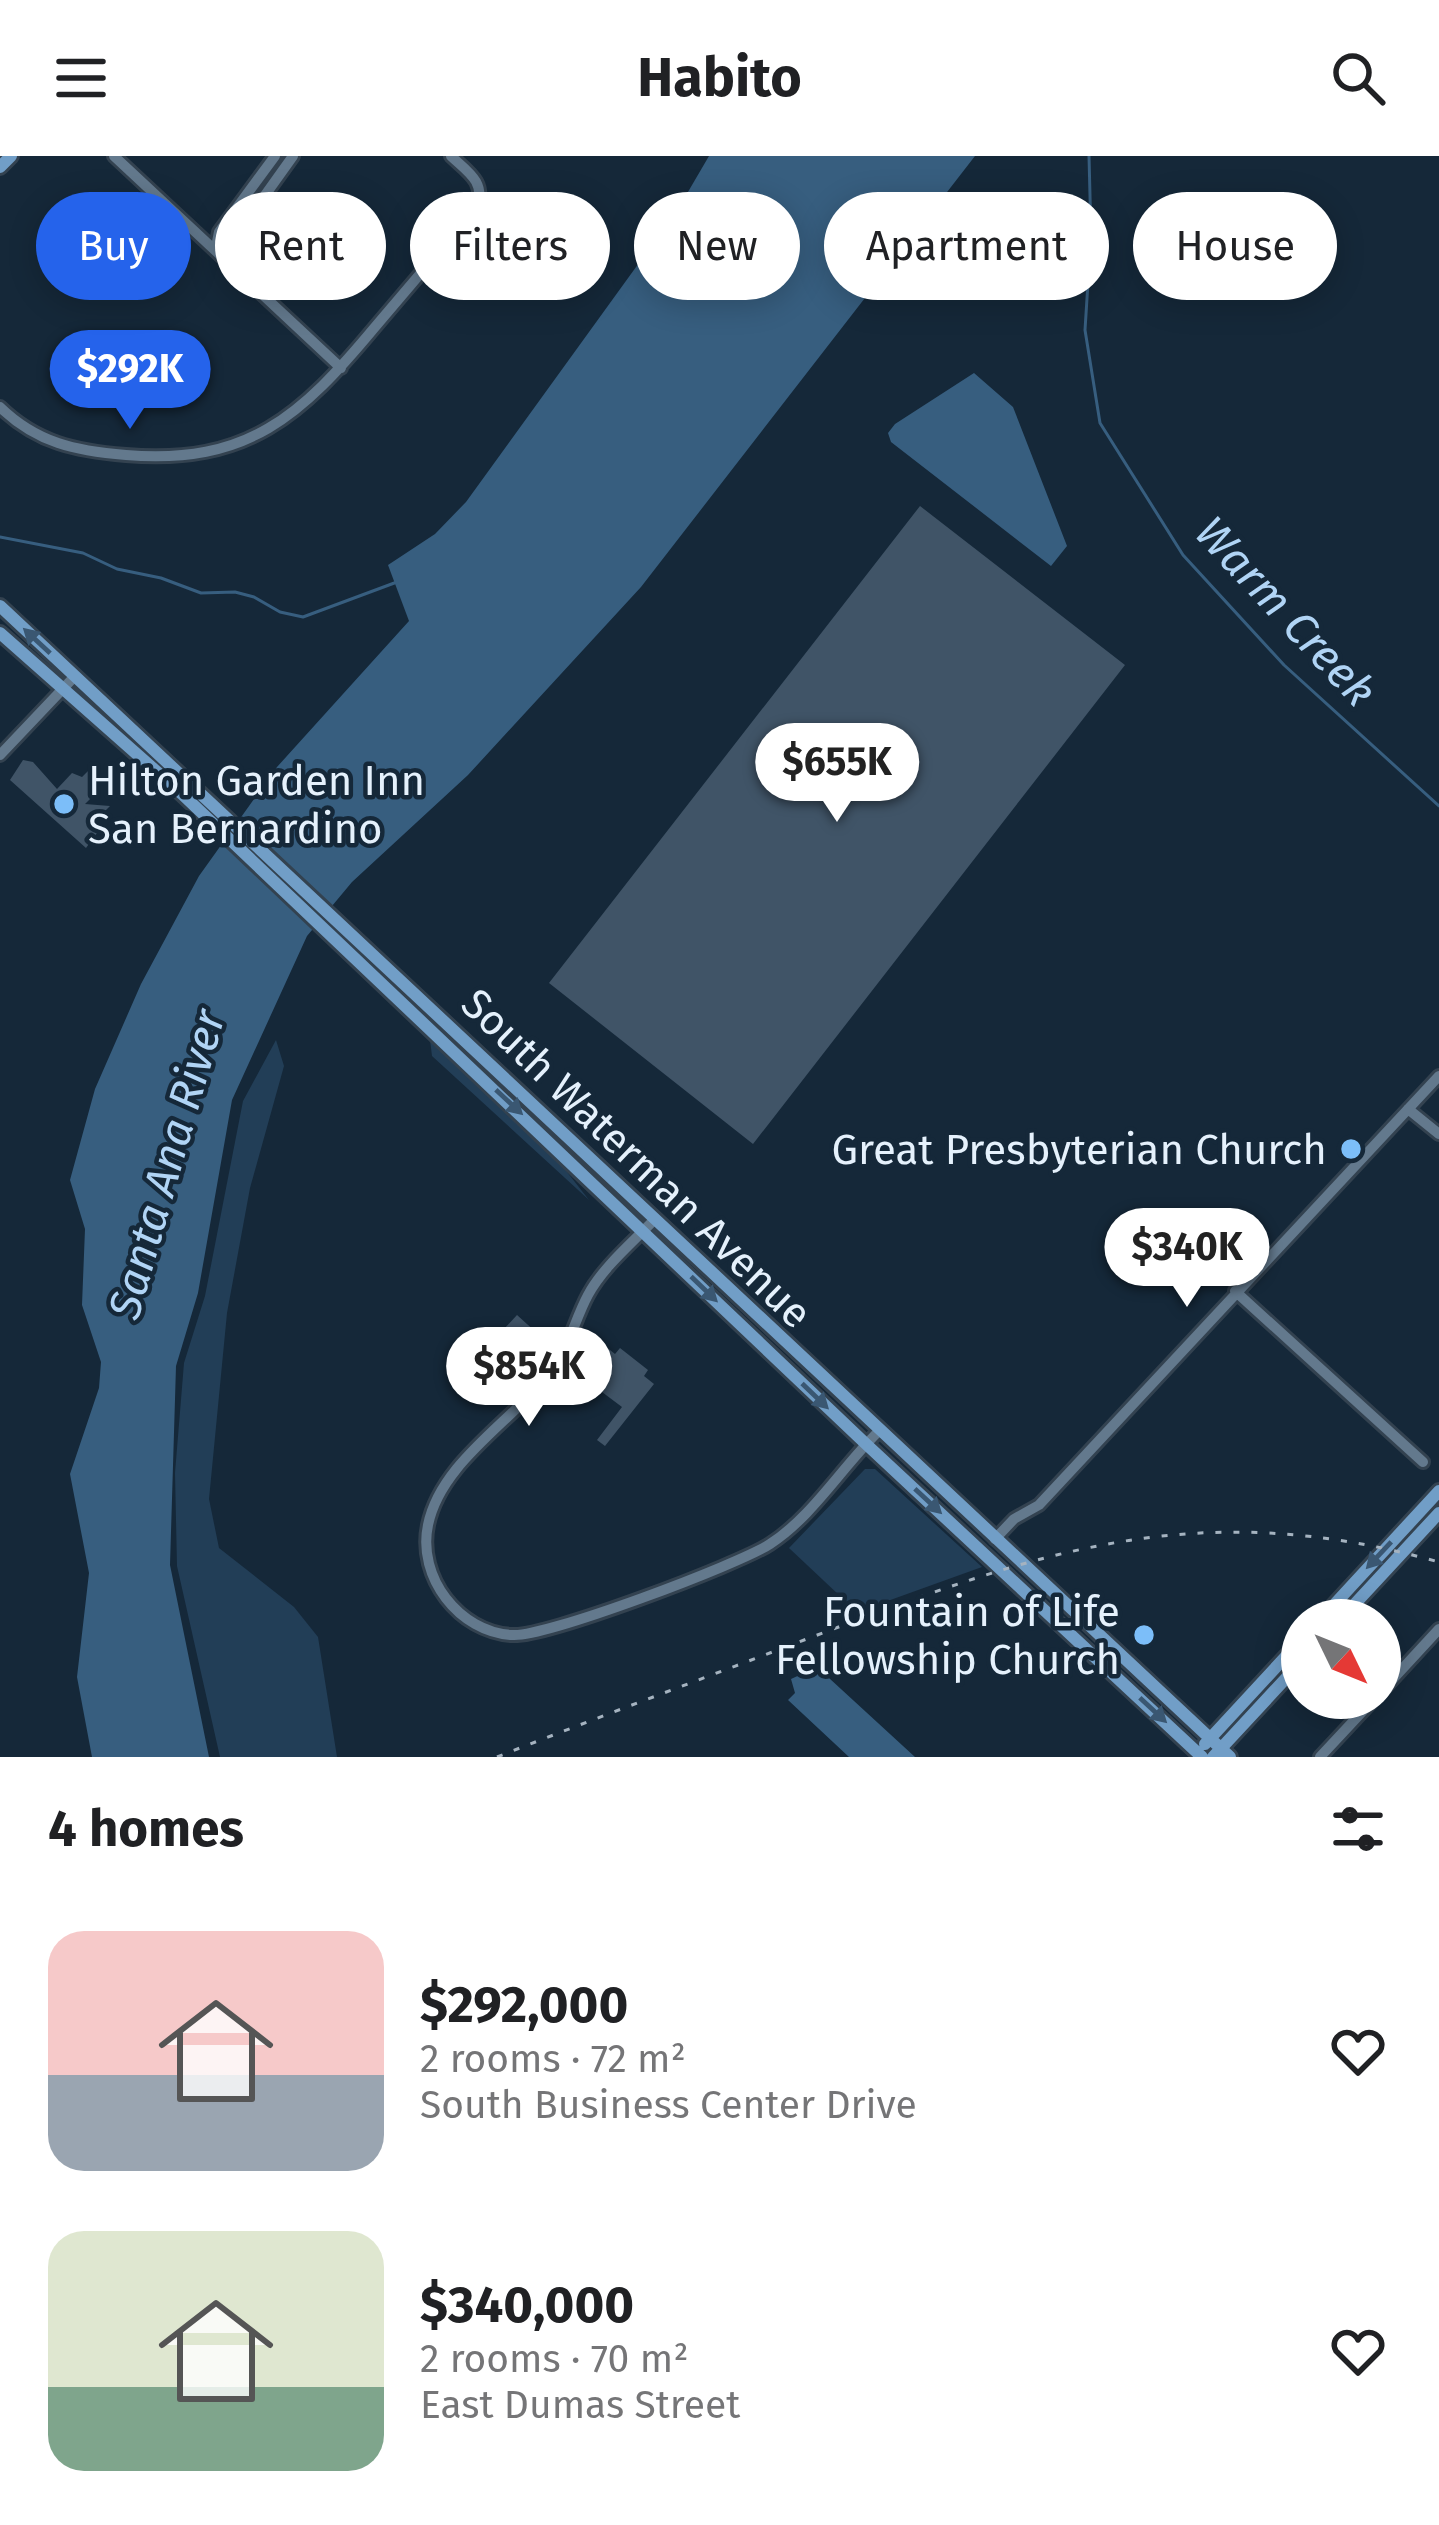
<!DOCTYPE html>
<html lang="en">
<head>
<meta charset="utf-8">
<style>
  :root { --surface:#fff; --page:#f2f2f2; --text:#202124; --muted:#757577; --accent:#2563eb }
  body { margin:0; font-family:"Fira Sans",sans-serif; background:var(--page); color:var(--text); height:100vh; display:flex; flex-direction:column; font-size:45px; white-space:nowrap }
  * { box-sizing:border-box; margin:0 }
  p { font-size:39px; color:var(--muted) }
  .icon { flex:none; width:66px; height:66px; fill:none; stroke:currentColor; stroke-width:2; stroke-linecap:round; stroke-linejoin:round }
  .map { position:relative; height:1601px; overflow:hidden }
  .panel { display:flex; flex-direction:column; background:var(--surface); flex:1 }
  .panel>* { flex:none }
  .banner { position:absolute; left:36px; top:36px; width:1368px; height:108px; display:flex; gap:24px }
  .needle { width:78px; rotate:133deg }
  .fabs { position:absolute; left:1281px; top:1443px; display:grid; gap:24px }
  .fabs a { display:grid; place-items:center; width:120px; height:120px; border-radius:50%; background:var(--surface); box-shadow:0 6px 30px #0003; font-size:60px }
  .price { position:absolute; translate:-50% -102px; padding:0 27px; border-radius:42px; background:#fff; color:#222; font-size:39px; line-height:78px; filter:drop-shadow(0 3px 6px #0008) }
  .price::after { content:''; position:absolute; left:50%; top:72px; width:36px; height:27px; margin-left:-18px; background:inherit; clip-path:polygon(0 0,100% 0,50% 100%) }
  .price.on { background:var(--accent); color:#fff }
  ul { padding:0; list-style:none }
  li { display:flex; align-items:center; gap:36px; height:300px; padding:0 48px }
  li span { display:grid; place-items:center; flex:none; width:336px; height:240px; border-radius:36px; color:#555 }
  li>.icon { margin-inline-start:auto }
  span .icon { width:144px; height:144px; fill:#fffc; stroke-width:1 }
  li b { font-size:51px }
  h2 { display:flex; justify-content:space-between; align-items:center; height:144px; padding:0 48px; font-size:51px }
  .chip { padding:0 42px; border-radius:54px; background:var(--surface); box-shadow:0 6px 30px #0003; font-size:42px; line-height:108px }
  .chip.on { background:var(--accent); color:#fff }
  header { display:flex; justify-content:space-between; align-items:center; height:156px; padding:0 48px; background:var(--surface); font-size:54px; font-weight:700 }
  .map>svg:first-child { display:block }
  .green { fill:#223e57 }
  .water { fill:#375e7f }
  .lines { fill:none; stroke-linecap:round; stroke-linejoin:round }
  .stream { stroke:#375e7f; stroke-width:3 }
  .building { fill:#405467 }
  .minor-casing { stroke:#334250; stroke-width:16 }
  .major-casing { stroke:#334250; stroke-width:18 }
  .minor { stroke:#63798d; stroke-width:10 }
  .major { stroke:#719ec7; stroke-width:12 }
  .rail { stroke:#a5b3c0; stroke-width:3; stroke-dasharray:6 12; stroke-linecap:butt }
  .oneway { fill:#3a5772 }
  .poi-dot { fill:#7cbef9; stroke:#152839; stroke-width:4.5 }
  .labels { text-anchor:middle; stroke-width:9; stroke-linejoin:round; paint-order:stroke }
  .poi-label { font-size:42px; fill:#e5f1fc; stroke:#152839; text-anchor:end }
  .street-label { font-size:42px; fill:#e5f1fc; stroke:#152839 }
  .water-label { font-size:45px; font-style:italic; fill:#b0d4f5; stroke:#152839 }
</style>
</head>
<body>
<header><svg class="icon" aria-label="menu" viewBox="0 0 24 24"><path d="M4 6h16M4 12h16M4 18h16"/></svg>Habito<svg class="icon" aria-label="search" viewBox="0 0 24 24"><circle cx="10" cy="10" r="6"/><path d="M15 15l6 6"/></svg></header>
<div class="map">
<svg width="1439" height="1601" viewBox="0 0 1439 1601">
  <rect width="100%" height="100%" fill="#152839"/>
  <!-- green -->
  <path class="green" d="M 276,884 L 284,910 L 250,1032 L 227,1157 L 209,1343 L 219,1392 L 294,1451 L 318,1481 L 337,1601 L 220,1601 L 177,1410 L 175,1317 L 184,1207 L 205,1140 L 243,945 Z
    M 430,884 L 560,1007 L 589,1044 L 432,900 Z
    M 865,1313 L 875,1313 L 982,1411 L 857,1456 L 789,1392 Z"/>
  <!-- water -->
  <path class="water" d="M 709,0 L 975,0 L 641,431 L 468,619 L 352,726 L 307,780 L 232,944 L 198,1137 L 176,1210 L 170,1409 L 209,1601 L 92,1601 L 77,1521 L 89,1417 L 70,1318 L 99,1232 L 101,1206 L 82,1149 L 85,1073 L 70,1024 L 95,933 L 141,828 L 199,720 L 277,611 L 409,465 L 388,409 L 435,378 L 466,346 L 678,53 Z
    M 974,217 L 1013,251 L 1067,390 L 1051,410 L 891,286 L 888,277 L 895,268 Z
    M 817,1511 L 915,1601 L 849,1601 L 788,1544 L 795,1537 L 791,1523 Z"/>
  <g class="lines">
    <!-- stream -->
    <path class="stream" d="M 1089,0 L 1091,79 L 1085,174 L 1100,267 L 1183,399 L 1284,509 L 1439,650
      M 0,381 L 83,397 L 117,413 L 161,422 L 201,437 L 235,436 L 254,441 L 280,456 L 303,461 L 397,426"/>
  </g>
  <!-- building -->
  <path class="building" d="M 920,350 L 1125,509 L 753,988 L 549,827 Z
    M 23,604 L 33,606 L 57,633 L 72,617 L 82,621 L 92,611 L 98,617 L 89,627 L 95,638 L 85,648 L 110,650 L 103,657 L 108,662 L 86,692 L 10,624 Z
    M 517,1159 L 548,1187 L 506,1237 L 482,1215 L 498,1197 L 489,1189 Z
    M 605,1190 L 615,1198 L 620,1192 L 648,1214 L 644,1220 L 654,1228 L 605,1290 L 597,1284 L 622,1251 L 582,1221 Z"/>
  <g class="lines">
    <defs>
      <path id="minor" d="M 114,0 L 341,212
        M 219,87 L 233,84 L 293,0
        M 216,91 L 219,76 L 275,0
        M 0,251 C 37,287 76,295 126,299 C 248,309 301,260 375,171 C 409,131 443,91 477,51 C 486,26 468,16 451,0
        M 0,599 L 75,520
        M 1408,953 L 1439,978
        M 654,1064 C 632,1087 603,1111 588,1139 C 575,1163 569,1192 552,1214 C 515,1264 441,1305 428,1369 C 417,1421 459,1476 512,1479 C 544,1482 740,1408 770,1388 C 812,1361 842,1311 878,1276
        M 1235,1135 L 1423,1306
        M 995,1383 L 1014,1363 L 1039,1349 L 1439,920
        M 1380,1537 L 1439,1473
        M 1320,1601 L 1375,1542"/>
      <path id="major" d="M 0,11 L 11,0
        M 0,450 L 1230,1601
        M 0,477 L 182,638 L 866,1288 L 1202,1601
        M 1320,1464 L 1439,1335
        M 1340,1464 L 1439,1357
        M 1205,1588 L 1302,1483
        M 1213,1601 L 1302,1505"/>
    </defs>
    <!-- minor casing -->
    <use href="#minor" class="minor-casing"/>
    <!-- major casing -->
    <use href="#major" class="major-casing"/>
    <!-- minor -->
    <use href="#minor" class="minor"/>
    <!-- major -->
    <use href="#major" class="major"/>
    <!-- rail -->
    <path class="rail" d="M 497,1601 C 601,1560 707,1521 812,1481 C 1037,1396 1195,1338 1439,1406"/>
  </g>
  <!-- one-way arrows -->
  <defs><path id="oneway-solid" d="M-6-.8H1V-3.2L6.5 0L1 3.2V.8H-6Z" transform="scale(3)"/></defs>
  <g class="oneway">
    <use href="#oneway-solid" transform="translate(37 485) rotate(-137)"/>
    <use href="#oneway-solid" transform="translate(509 946) rotate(43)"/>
    <use href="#oneway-solid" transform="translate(704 1133) rotate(44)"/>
    <use href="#oneway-solid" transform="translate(815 1240) rotate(44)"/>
    <use href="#oneway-solid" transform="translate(928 1345) rotate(43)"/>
    <use href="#oneway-solid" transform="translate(1379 1399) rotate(133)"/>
    <use href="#oneway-solid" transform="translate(1153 1554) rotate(43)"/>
  </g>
  <!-- markers -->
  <g class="poi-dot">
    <circle cx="64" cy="648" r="12"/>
    <circle cx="1351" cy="993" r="12"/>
    <circle cx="1144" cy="1479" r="12"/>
  </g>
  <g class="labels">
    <!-- poi labels -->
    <g class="poi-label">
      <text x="88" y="639" text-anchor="start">Hilton Garden Inn<tspan x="88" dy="48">San Bernardino</tspan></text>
      <text x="1327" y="1008">Great Presbyterian Church</text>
      <text x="1120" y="1470">Fountain of Life<tspan x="1120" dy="48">Fellowship Church</tspan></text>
    </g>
    <!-- street labels -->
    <g class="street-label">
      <text transform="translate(637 1002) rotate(44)" y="15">South Waterman Avenue</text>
    </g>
    <!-- water labels -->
    <g class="water-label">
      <text transform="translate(1286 455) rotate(47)" y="16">Warm Creek</text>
      <text transform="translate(166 1008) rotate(-74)" y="16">Santa Ana River</text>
    </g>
  </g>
</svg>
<div class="fabs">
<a><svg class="needle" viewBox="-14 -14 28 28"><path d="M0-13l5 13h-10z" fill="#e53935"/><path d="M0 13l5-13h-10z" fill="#757577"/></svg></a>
</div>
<b class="price on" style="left:130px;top:276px">$292K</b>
<b class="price" style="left:837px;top:669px">$655K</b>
<b class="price" style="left:1187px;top:1154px">$340K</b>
<b class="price" style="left:529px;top:1273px">$854K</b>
<div class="banner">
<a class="chip on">Buy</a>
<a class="chip">Rent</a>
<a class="chip">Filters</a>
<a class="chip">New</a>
<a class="chip">Apartment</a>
<a class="chip">House</a>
</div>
</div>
<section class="panel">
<h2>4 homes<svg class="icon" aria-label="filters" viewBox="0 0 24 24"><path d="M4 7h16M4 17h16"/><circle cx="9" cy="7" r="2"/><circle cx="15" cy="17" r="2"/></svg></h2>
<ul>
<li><span style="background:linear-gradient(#f6c9c9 60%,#9aa5b1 0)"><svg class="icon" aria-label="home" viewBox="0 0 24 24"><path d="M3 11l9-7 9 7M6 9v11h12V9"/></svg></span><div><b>$292,000</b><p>2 rooms · 72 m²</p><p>South Business Center Drive</p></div><svg class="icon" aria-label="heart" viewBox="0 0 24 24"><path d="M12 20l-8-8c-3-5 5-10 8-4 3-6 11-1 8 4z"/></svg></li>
<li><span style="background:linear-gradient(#dfe7d0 65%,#7fa58c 0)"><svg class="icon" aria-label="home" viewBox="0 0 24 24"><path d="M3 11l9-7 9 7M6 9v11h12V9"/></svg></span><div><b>$340,000</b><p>2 rooms · 70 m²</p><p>East Dumas Street</p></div><svg class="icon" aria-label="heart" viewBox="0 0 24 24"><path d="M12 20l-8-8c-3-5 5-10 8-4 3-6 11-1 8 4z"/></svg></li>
</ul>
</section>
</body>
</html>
